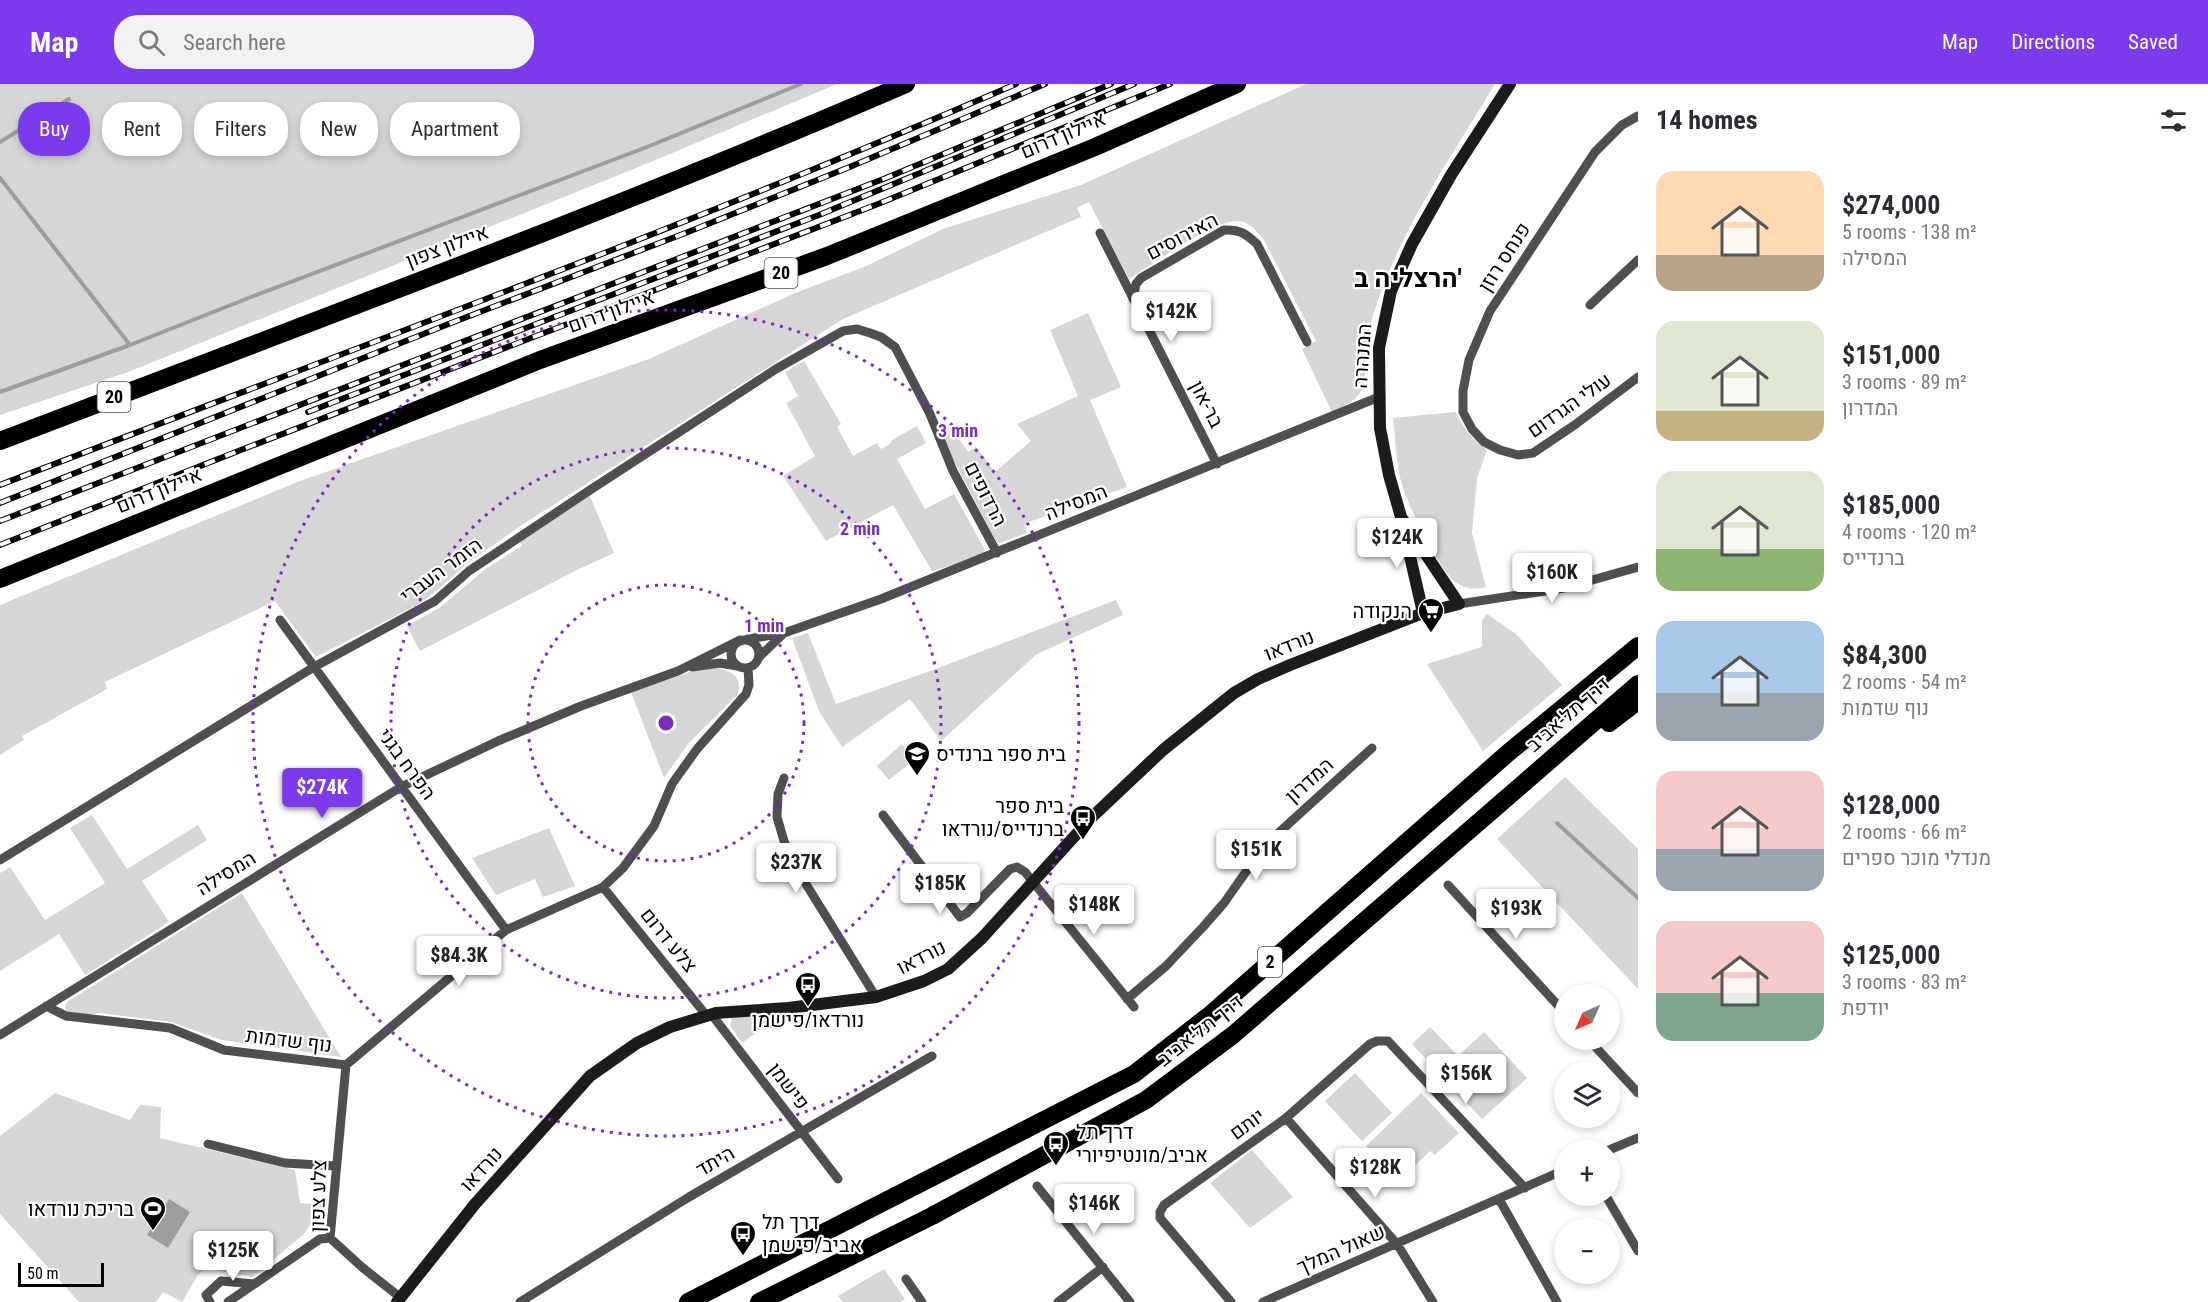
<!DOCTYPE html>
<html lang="en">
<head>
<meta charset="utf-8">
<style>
  :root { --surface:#fff; --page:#f2f2f3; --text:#2b2b33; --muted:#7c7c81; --accent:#7c3aed }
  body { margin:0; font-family:"Roboto Condensed",Heebo,sans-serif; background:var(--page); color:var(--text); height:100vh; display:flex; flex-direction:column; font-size:22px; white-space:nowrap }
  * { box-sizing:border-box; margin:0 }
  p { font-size:20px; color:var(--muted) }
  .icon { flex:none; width:33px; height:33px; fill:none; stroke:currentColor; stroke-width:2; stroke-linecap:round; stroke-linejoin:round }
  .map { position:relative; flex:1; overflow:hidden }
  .side { display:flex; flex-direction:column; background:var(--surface); width:570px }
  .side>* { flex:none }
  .banner { position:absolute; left:18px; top:18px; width:570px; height:54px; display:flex; gap:12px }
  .needle { width:39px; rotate:225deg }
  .buttons { position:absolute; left:1554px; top:900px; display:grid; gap:12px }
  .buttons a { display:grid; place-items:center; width:66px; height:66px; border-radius:50%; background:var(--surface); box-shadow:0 3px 9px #0003; font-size:30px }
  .scale { position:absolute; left:18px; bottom:15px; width:86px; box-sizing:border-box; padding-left:6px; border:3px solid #000; border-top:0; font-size:16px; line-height:21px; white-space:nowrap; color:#000; -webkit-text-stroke:4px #fff; paint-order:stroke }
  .price { position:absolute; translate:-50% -51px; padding:0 14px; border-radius:6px; background:#fff; color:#222; font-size:20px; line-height:39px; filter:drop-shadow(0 2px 3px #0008) }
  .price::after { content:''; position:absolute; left:50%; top:36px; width:18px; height:14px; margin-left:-9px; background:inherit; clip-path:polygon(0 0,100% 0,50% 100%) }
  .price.on { background:var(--accent); color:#fff }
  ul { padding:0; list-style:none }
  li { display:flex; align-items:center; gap:18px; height:150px; padding:0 18px }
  li span { display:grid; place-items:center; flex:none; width:168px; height:120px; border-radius:18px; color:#555 }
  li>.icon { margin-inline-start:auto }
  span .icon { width:72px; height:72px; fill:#fffc; stroke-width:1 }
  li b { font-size:26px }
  h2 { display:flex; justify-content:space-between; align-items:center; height:72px; padding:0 18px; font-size:26px }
  .pill { padding:0 21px; border-radius:24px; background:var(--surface); box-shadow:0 3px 9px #0003; font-size:21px; line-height:54px }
  .pill.on { background:var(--accent); color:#fff }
  header { display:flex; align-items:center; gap:36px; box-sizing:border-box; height:84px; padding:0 30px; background:var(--accent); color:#fff }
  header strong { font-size:28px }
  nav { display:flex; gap:33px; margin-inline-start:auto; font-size:21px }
  .search { width:420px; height:54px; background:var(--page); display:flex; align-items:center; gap:15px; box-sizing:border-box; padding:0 21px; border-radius:24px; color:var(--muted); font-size:22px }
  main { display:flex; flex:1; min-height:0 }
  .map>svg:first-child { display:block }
  .green { fill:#d6d6d6 }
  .water { fill:#9d9d9d }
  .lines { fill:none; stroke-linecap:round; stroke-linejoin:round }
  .stream { stroke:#9d9d9d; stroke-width:4 }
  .street { stroke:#4f4f4f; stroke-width:9 }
  .secondary { stroke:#1c1c1c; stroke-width:12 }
  .highway { stroke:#000; stroke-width:18 }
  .rail-casing { stroke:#000; stroke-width:6 }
  .rail { stroke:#fff; stroke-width:4; stroke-dasharray:11; stroke-linecap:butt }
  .ring { fill:none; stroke:#7b2cbf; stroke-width:3; stroke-dasharray:3 6 }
  .labels { text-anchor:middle; stroke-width:4.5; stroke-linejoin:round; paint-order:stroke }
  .shield { fill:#fff; stroke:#4c4c4c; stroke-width:1.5 }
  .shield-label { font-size:18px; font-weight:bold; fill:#000 }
  .street-label { font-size:20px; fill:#000; stroke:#fff }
  .poi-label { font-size:20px; fill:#000; stroke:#fff; text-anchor:end }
  .district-label { font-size:26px; font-weight:bold; fill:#000; stroke:#fff }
  .centre { fill:#7b2cbf; stroke:#fff; stroke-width:3 }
  .ring-label { font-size:18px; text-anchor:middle; font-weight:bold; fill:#7b2cbf; stroke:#fff; stroke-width:4.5; stroke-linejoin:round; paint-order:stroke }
</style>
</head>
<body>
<header>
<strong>Map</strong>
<div class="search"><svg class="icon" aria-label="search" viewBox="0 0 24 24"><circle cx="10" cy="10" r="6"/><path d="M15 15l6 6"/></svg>Search here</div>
<nav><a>Map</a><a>Directions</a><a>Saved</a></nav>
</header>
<main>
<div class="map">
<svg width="1638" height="1218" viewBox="0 0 1638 1218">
  <rect width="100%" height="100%" fill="#fff"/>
  <!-- green -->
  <path class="green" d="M 0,0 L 837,0 L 641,82 L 128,288 L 0,331 Z
    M 1306,0 L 1495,0 C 1450,75 1399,147 1373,231 C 1371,240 1368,249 1367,258 C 1361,296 1376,309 1332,328 L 1302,265 L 1316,257 L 1264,156 C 1257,148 1249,137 1238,137 C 1215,135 1151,181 1129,195 L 1089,118 L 1077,124 L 1081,133 L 843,235 L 525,439 L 466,480 L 441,503 L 419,520 L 316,573 L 275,517 L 105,598 L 107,605 L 22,652 L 24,656 L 0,671 L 0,521 L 300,397 L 649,275 L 795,209 L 864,183 L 943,145 L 1081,101 Z
    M 1088,229 L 1121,303 L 1090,316 L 1127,403 L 1026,439 L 1025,441 L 1027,449 L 999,459 L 996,457 L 941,352 L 953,346 L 968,368 L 976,363 L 995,388 L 1031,357 L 1017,340 L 1078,312 L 1050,246 Z
    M 804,277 L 841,340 L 837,343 L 853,372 L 877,359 L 881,365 L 890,360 L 892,356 L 917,342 L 926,359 L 897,375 L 925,425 L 954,410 L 985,466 L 981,473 L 932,487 L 893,421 L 826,457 L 783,392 L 815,372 L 786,319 L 798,312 L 785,288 Z
    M 1456,328 C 1463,345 1473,355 1487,366 L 1477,394 L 1472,449 L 1486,503 C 1475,506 1465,505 1455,498 C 1440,486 1409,423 1403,404 C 1396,384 1396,356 1393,334 Z
    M 589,410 L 614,469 L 579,485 L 420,567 L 407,542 L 439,524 L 487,484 L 522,462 L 519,456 Z
    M 1116,516 L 1123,531 L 1037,570 L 941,657 L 910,615 L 842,663 L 819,627 L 792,554 L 808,549 L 836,620 L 933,586 Z
    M 1487,530 L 1516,550 L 1562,601 L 1483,667 L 1427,580 L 1482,563 L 1482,537 Z
    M 713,583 C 729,586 745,592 737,611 L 688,660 L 664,694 L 631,608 L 690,588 Z
    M 902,660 L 915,675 L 889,696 L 877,682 Z
    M 1565,693 L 1638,765 L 1638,905 L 1497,755 Z
    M 92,731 L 127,785 L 198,741 L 207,756 L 142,797 L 169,838 L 85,891 L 59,850 L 0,887 L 0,789 L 10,783 L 45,836 L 105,799 L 70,744 Z
    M 549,744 L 575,802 L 543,813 L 535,795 L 496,811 L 472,774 Z
    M 242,809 L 341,973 L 222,956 L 171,938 L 99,929 L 86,931 L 74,930 L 66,927 L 65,923 L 67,918 Z
    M 765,929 L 771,937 L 742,959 L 730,941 L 732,934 Z
    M 1430,943 L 1458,972 L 1484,948 L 1527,994 L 1482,1035 L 1412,960 Z
    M 1355,989 L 1392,1029 L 1362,1057 L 1325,1017 Z
    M 55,1009 L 130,1036 L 140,1021 L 161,1023 L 160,1054 L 295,1086 L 300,1119 L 325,1121 L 303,1151 L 252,1193 L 219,1187 L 214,1176 L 198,1191 L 182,1218 L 163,1208 L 156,1218 L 79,1218 L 0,1130 L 0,1052 Z
    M 1421,1009 L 1459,1049 L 1435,1071 L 1430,1067 L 1399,1097 L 1366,1062 Z
    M 1252,1066 L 1293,1113 L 1250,1144 L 1210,1099 Z
    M 884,1185 L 905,1215 L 900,1218 L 843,1218 L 838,1212 Z"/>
  <!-- water -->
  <path class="water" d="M 169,1115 L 190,1128 L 168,1164 L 147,1151 Z"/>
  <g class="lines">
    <!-- stream -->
    <path class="stream" d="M 0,58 L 69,15
      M 0,94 L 130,261
      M 0,308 L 130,261 L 246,215 L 647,63 L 801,0
      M 1557,739 L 1638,814"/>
    <!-- street -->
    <path class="street" d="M 1638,32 L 1622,41 L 1595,68 L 1490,227 L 1469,276 L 1463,307 L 1463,328 L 1472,345 L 1484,358 L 1500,366 L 1518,371 L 1533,369 L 1576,340 L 1638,293
      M 1100,149 L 1217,380
      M 1133,215 L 1136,200 L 1141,194 L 1224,146 C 1240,145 1246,150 1257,160 L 1307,258
      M 1590,221 L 1638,176
      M 1459,520 L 1564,504 L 1638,483
      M 280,536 L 506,846
      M 748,555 L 784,549 L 881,515 L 1379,313
      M731 570a14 14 0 1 1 28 0a14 14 0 1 1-28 0Z
      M 759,573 L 784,549
      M 692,583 L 720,579 L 737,582
      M 784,694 L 778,710 L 777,733 L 784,757 L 796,784 L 876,913
      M 883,731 L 960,833 L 967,829 L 1010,785 L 1017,783 L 1025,788 L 1134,923
      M 0,776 L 314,583 L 435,517 L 469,487 L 587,408 L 776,285 L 843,247 L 857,245 L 870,249 L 881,253 L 895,263 L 930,330 L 953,387 L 997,469
      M 1448,801 L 1564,928
      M 603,803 L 706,931
      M 1127,915 L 1166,882 L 1203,843 L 1224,819 L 1264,762 L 1372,664
      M 46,922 L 66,932 L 170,944 L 224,966 L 346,981 L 506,846 L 603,803 L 623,784 L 654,742 L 672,700 L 697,665 L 746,610 L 749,601 L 748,584
      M 712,931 L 838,1095
      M 0,951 L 401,703 L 498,657 L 581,622 L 678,587 L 740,556
      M 1589,956 L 1638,1009
      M 346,981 L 330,1154 L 363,1184 L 401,1214
      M 1286,1034 L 1397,1160 L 1433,1218
      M 208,1060 L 285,1079 L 336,1082
      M 1609,1066 L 1638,1054
      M 1037,1102 L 1130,1218
      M 1606,1112 L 1638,1167
      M 1499,1115 L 1557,1218
      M 906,1195 L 922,1218
      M 210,1218 L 206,1211 L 221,1197 L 254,1200
      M 228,1218 L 320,1155 L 330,1154
      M 520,1218 L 689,1113 L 932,972
      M 1058,1218 L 1103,1183
      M 1231,1218 L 1160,1134 L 1160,1128 L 1164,1121 L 1286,1034 L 1370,960 L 1377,957 L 1388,957 L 1525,1104
      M 1263,1218 L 1564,1086"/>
    <!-- secondary -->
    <path class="secondary" d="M 1423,529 L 1401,433 L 1389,391 L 1380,344 L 1379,264 L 1391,207 L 1412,160 L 1451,91 L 1510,0
      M 397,1218 L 475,1120 L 590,992 L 637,959 L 670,943 L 716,929 L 788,924 L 876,913 L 924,897 L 948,885 L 982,854 L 1092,733 L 1163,666 L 1234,609 L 1258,595 L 1290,581 L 1423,529 L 1459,520 L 1401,433"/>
    <!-- highway -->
    <path class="highway" d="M 0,357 C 303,241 608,129 906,0
      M 0,495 L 540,276 L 827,172 L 1095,63 L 1237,0
      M 1609,639 L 1638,617
      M 688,1218 L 1134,990 L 1211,930 L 1508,669 L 1638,562
      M 759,1218 L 932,1132 L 1146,1016 L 1233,951 L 1638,600"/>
    <defs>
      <path id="rail" d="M 308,328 L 819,131 L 1134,0
        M 0,401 C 339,270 682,145 1016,0
        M 0,419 L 446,241 L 688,148 L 852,82 L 1045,0
        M 0,437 L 886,94 L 1111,0
        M 0,461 L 246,364 L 878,120 L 1170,0"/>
    </defs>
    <!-- rail casing -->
    <use href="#rail" class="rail-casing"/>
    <!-- rail -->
    <use href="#rail" class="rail"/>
  </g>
  <!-- distance rings -->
  <g class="ring">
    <circle cx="666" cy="639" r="138"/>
    <circle cx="666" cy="639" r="275"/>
    <circle cx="666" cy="639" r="413"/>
  </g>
  <!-- icons -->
  <defs>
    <symbol id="supermarket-pin" viewBox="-11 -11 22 30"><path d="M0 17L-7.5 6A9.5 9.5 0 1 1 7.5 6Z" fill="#000" stroke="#fff"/><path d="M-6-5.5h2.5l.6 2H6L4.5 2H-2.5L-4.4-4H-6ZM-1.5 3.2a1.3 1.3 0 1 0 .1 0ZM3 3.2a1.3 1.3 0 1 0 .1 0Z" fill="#fff"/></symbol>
    <symbol id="school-pin" viewBox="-11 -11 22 30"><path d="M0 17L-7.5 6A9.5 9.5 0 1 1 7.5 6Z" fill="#000" stroke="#fff"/><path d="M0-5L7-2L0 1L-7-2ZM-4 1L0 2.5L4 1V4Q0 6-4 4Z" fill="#fff"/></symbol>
    <symbol id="bus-pin" viewBox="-11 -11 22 30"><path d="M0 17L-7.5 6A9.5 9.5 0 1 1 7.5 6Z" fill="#000" stroke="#fff"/><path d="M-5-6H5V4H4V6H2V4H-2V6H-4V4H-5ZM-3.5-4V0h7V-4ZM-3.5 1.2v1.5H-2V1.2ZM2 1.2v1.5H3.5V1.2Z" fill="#fff"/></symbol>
    <symbol id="stadium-pin" viewBox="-11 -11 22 30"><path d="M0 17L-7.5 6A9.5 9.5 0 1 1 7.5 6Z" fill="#000" stroke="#fff"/><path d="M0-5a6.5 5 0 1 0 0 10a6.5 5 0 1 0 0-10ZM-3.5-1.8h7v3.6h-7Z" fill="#fff"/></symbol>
  </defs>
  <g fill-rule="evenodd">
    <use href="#supermarket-pin" x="1416" y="512" width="30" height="40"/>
    <use href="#school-pin" x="902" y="655" width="30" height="40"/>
    <use href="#bus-pin" x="1068" y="719" width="30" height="40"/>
    <use href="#bus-pin" x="793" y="886" width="30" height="40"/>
    <use href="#bus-pin" x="1041" y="1045" width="30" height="40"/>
    <use href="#stadium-pin" x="138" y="1110" width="30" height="40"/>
    <use href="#bus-pin" x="728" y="1135" width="30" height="40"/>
  </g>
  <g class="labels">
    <!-- shield labels -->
    <g class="shield">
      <rect x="764.5" y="174" width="33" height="30" rx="4.5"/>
      <rect x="97.5" y="298" width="33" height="30" rx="4.5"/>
      <rect x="1258" y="863" width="24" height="30" rx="4.5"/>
    </g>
    <g class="shield-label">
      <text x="781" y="195">20</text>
      <text x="114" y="319">20</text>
      <text x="1270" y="884">2</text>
    </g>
    <!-- street labels -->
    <g class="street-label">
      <text transform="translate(1063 51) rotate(-23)" y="7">איילון דרום</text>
      <text transform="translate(1182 152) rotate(-28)" y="7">האירוסים</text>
      <text transform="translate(447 162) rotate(-21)" y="7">איילון צפון</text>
      <text transform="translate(1504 173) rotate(-57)" y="7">פנחס רוזן</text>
      <text transform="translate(611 227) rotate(-20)" y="7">איילון דרום</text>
      <text transform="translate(1362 272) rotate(-86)" y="7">המנהרה</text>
      <text transform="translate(1207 320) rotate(63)" y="7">בר-און</text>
      <text transform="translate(1569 321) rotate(-35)" y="7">עולי הגרדום</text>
      <text transform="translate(159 406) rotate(-22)" y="7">איילון דרום</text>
      <text transform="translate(986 410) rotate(63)" y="7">הרדופים</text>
      <text transform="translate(1076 418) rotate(-22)" y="7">המסילה</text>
      <text transform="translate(441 486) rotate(-36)" y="7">הזמר העברי</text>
      <text transform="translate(1289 561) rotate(-22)" y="7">נורדאו</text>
      <text transform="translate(1568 630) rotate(-41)" y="7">דרך תל-אביב</text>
      <text transform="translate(407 680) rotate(54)" y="7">הפרח בגני</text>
      <text transform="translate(1309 696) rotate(-42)" y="7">המדרון</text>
      <text transform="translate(226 789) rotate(-32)" y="7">המסילה</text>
      <text transform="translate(669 856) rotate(51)" y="7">צלע דרום</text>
      <text transform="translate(921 873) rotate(-27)" y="7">נורדאו</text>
      <text transform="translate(1200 946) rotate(-38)" y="7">דרך תל-אביב</text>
      <text transform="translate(289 956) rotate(7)" y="7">נוף שדמות</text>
      <text transform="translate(789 1002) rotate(52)" y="7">פישמן</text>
      <text transform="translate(1247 1040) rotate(-36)" y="7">יותם</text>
      <text transform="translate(715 1077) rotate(-30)" y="7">היתד</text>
      <text transform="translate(481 1085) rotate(-48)" y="7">נורדאו</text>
      <text transform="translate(318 1112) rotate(-88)" y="7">צלע צפון</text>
      <text transform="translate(1341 1165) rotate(-24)" y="7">שאול המלך</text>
    </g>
    <!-- poi labels -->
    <g class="poi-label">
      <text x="1412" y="534">הנקודה</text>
      <text x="936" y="677" text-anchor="start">בית ספר ברנדיס</text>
      <text x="1064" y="729">בית ספר<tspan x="1064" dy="23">ברנדייס/נורדאו</tspan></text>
      <text x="808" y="943" text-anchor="middle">נורדאו/פישמן</text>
      <text x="1076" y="1055" text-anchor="start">דרך תל<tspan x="1076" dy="23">אביב/מונטיפיורי</tspan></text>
      <text x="134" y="1132">בריכת נורדאו</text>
      <text x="762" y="1145" text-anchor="start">דרך תל<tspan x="762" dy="23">אביב/פישמן</tspan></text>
    </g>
    <!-- district labels -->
    <g class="district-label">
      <text x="1408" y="203">הרצליה ב'</text>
    </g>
  </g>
  <circle cx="666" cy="639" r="9" class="centre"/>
  <g class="ring-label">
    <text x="958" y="353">3 min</text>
    <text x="860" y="451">2 min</text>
    <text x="764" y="548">1 min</text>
  </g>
</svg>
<div class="buttons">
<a><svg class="needle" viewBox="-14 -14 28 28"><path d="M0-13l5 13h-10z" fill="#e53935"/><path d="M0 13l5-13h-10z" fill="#7c7c81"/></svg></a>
<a><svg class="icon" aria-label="layers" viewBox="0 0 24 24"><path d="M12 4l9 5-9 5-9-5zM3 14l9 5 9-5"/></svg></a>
<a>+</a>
<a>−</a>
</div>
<div class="scale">50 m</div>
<b class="price" style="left:1171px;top:259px">$142K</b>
<b class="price" style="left:1397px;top:485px">$124K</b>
<b class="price" style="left:1552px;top:520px">$160K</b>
<b class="price on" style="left:322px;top:735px">$274K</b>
<b class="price" style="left:1256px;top:797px">$151K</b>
<b class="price" style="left:796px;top:810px">$237K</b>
<b class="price" style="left:940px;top:831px">$185K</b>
<b class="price" style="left:1094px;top:852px">$148K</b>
<b class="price" style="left:1516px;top:856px">$193K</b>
<b class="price" style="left:459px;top:903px">$84.3K</b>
<b class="price" style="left:1466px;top:1021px">$156K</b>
<b class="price" style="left:1375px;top:1115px">$128K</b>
<b class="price" style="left:1094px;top:1151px">$146K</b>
<b class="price" style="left:233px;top:1198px">$125K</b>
<div class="banner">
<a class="pill on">Buy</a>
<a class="pill">Rent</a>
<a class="pill">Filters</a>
<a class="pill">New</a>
<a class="pill">Apartment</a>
</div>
</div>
<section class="side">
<h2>14 homes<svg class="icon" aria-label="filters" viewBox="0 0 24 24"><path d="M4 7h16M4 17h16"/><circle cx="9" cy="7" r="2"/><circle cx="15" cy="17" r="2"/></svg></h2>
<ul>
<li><span style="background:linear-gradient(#ffd9b3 70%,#b9a48a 0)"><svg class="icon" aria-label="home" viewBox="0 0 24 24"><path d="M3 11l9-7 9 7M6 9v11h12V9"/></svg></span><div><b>$274,000</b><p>5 rooms · 138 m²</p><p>המסילה</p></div></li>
<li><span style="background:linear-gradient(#dfe7d0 75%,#c2b280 0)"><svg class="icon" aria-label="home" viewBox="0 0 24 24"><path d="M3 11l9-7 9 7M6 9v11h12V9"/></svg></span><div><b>$151,000</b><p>3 rooms · 89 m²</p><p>המדרון</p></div></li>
<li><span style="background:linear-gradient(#dfe7d0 65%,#8fb573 0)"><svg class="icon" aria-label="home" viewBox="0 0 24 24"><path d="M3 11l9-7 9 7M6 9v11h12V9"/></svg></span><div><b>$185,000</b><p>4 rooms · 120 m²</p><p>ברנדייס</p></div></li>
<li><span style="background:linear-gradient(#a9c7e8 60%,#9aa5b1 0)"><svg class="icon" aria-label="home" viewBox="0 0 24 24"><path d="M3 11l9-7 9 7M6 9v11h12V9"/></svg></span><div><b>$84,300</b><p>2 rooms · 54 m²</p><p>נוף שדמות</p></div></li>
<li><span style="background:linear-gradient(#f6c9c9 65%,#9aa5b1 0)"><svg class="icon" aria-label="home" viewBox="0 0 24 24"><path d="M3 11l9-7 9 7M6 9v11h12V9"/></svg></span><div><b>$128,000</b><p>2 rooms · 66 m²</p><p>מנדלי מוכר ספרים</p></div></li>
<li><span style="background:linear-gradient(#f6c9c9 60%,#7fa58c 0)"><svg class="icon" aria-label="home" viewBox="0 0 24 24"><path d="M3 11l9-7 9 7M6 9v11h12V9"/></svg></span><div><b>$125,000</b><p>3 rooms · 83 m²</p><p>יודפת</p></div></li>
</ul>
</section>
</main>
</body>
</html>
